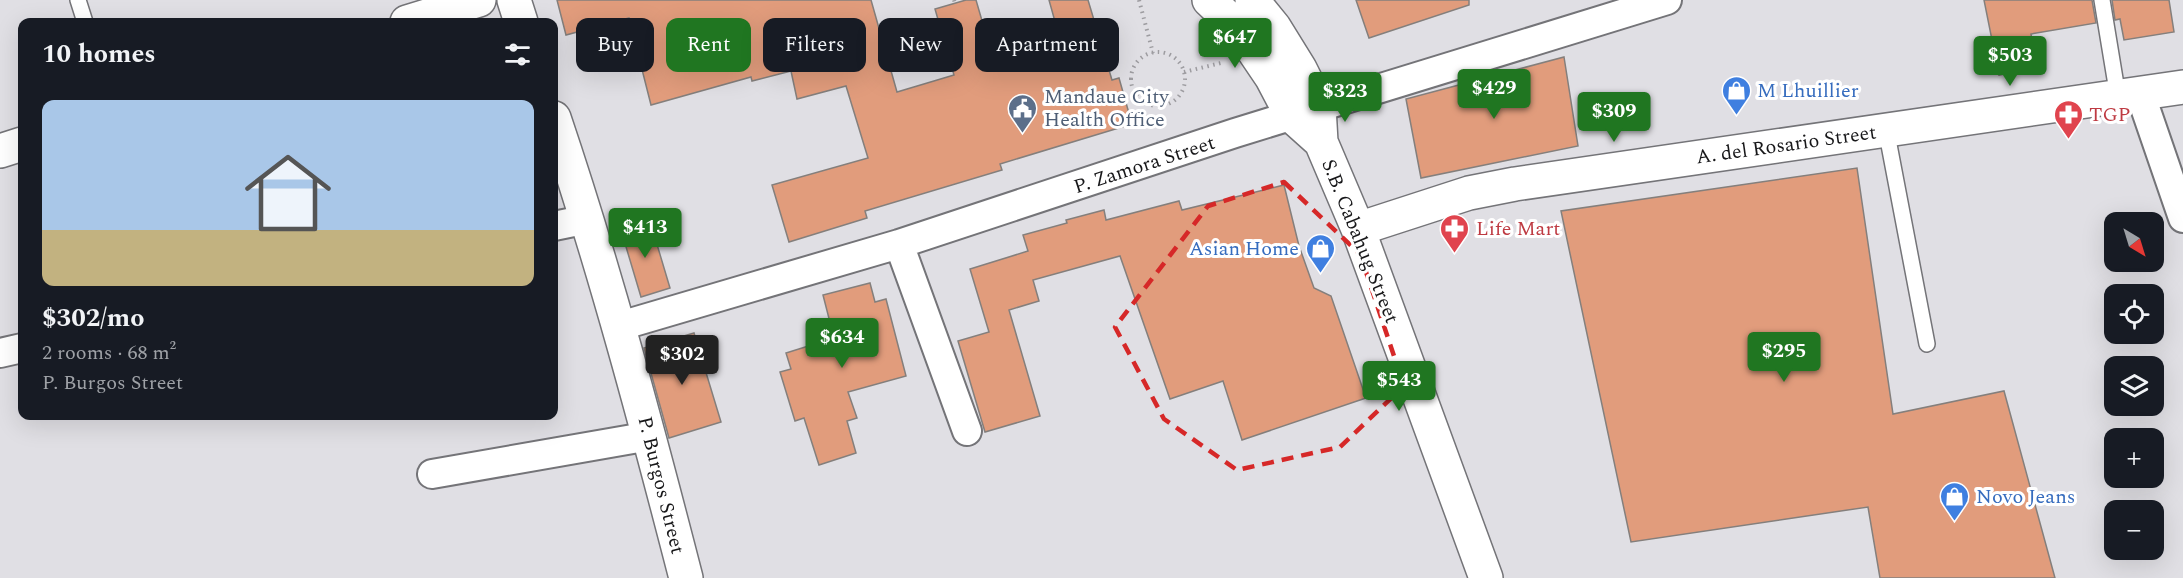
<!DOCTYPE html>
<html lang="en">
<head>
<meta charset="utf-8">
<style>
  :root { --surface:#171b24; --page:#242831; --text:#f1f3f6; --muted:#9ea1a6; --accent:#207621 }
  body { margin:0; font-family:Spectral,serif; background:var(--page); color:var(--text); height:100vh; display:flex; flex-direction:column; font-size:22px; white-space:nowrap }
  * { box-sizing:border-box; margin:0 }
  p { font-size:20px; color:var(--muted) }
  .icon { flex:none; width:33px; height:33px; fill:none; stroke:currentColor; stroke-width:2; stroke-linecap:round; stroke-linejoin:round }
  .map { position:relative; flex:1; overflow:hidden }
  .side { position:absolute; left:18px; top:18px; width:540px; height:402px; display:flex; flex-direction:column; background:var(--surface); border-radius:12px; box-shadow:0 6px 24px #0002 }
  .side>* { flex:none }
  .banner { position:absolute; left:576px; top:18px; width:570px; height:54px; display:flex; gap:12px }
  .needle { width:39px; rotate:142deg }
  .fabs { position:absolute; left:2104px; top:212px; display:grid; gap:12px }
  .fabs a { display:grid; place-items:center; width:60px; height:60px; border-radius:12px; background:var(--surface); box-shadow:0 6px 24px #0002; font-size:30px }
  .price { position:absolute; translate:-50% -51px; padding:0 14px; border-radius:6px; background:var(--accent); color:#fff; font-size:20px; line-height:39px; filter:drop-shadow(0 2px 3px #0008) }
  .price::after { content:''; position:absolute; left:50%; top:36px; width:18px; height:14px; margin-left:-9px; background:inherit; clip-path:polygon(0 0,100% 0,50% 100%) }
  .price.active { background:#222; color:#fff }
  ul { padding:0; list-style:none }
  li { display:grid; align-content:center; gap:12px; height:318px; padding:0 24px }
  li span { display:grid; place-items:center; height:186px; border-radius:12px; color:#555 }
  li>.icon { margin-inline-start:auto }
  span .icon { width:108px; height:108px; fill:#fffc; stroke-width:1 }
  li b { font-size:26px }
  h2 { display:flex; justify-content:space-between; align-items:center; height:72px; padding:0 24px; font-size:26px }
  .chip { padding:0 21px; border-radius:12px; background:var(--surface); box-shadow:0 6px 24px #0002; font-size:21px; line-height:54px }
  .chip.active { background:var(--accent); color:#fff }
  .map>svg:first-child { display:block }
  .building { fill:#e19c7c; stroke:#847f7c; stroke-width:1.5 }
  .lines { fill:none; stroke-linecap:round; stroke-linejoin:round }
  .service-casing { stroke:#747478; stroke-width:18 }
  .minor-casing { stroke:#747478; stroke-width:32 }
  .tertiary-casing { stroke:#747478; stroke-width:36 }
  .path { stroke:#9d9ca0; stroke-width:4; stroke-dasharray:1.5 4.5; stroke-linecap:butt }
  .service { stroke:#fff; stroke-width:15 }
  .minor { stroke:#fff; stroke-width:28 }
  .tertiary { stroke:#fff; stroke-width:33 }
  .marked { fill:none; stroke:#d62828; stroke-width:4.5; stroke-dasharray:12 8; stroke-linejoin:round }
  .labels { text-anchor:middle; stroke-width:6; stroke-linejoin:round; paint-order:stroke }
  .shop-label { font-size:20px; fill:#366cbe; stroke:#fff; text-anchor:start }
  .service-label { font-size:20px; fill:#4e5e75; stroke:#fff; text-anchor:start }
  .health-label { font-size:20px; fill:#be3a42; stroke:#fff; text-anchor:start }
  .street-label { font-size:20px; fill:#171719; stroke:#fff }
</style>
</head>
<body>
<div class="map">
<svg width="2183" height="578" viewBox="0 0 2183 578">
  <rect width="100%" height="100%" fill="#e0dfe4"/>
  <!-- building -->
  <path class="building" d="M 557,0 L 871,0 L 897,92 L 954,75 L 935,9 L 966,0 L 976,0 L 994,62 L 1061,43 L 1049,0 L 1088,0 L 1112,80 L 1119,78 L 1132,124 L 1000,164 L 1002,170 L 865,211 L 867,218 L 789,242 L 772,185 L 868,158 L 846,86 L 797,99 L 791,71 L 752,81 L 751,77 L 651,105 L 629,18 L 566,35 Z
    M 1356,0 L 1469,0 L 1469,5 L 1369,38 Z
    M 1984,0 L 2092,0 L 2096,23 L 2031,34 L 2037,67 L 1999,75 Z
    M 2112,0 L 2169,0 L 2174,32 L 2124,40 L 2120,19 L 2115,20 Z
    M 1564,57 L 1578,146 L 1421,178 L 1406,99 Z
    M 1857,168 L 1893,414 L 2004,391 L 2055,578 L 1880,578 L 1868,507 L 1631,542 L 1561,211 Z
    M 1284,185 L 1299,246 L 1314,288 L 1331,296 L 1366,398 L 1242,440 L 1223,381 L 1170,399 L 1120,256 L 1033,280 L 1039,301 L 1009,310 L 1040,416 L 985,432 L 958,341 L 989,332 L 970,269 L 1028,251 L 1023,235 L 1067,223 L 1066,220 L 1104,210 L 1106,220 L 1179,201 L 1182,210 Z
    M 650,221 L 670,288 L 641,297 L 621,230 Z
    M 870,283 L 875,302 L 886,299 L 906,376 L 848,392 L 857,418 L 847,421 L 856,453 L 819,465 L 804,418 L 795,421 L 780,372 L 791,369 L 786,353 L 834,338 L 823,295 Z
    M 694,333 L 721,422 L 669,438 L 644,348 Z"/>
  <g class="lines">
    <defs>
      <path id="service" d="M 78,0 L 85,22
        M 2102,0 L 2118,97
        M 1886,129 L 1927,344"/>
      <path id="minor" d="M 2140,93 L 2183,218
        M 554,226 L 588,219
        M 899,244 L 967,431
        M 620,326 L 899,244 L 1235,133 L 1667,0
        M 0,353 L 22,348
        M 432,474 L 650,436"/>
      <path id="tertiary" d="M 514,0 L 521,22
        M 1209,0 L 1227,17 L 1249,44 L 1272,78 L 1292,116 L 1321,142
        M 1252,0 L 1274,27 L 1300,69 L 1319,107 L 1321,142 L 1358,229 L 1486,578
        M 407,22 L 479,0
        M 554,118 C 605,269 646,423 686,578
        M 0,151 L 22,144
        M 1358,229 L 1469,193 L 1515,184 C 1737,151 1960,120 2183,87"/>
    </defs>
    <!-- service casing -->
    <use href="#service" class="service-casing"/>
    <!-- minor casing -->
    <use href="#minor" class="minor-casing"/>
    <!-- tertiary casing -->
    <use href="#tertiary" class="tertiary-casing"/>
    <!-- path -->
    <path class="path" d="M 954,0 L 955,3
      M 1139,0 L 1153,53
      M1131 79a27 27 0 1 1 54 0a27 27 0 1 1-54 0Z
      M 1184,72 L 1221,63"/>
    <!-- service -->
    <use href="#service" class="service"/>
    <!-- minor -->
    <use href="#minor" class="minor"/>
    <!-- tertiary -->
    <use href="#tertiary" class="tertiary"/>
  </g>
  <!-- marked area -->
  <path class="marked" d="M 1284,182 L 1360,254 L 1404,386 L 1340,447 L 1237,470 L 1164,419 L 1115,327 L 1208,206 Z"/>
  <!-- icons -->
  <defs>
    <symbol id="shop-pin" viewBox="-11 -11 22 30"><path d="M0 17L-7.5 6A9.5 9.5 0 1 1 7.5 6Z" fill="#3f7fe0" stroke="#fff"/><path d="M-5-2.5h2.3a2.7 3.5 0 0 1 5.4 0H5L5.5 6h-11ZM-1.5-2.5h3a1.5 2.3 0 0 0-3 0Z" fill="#fff"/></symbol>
    <symbol id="civic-pin" viewBox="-11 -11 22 30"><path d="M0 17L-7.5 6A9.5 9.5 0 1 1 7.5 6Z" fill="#5c6f8a" stroke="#fff"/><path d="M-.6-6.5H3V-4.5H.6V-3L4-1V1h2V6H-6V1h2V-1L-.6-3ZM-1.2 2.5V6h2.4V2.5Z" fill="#fff"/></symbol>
    <symbol id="pharmacy-pin" viewBox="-11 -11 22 30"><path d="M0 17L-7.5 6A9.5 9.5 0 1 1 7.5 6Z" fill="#e0444e" stroke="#fff"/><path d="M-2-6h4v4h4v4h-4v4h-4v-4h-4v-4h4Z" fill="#fff"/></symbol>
  </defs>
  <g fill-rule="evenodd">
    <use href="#shop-pin" x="1720" y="74" width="33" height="45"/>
    <use href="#civic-pin" x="1006" y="92" width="33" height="45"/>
    <use href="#pharmacy-pin" x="2052" y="98" width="33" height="45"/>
    <use href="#pharmacy-pin" x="1438" y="212" width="33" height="45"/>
    <use href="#shop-pin" x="1304" y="232" width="33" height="45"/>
    <use href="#shop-pin" x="1938" y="480" width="33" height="45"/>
  </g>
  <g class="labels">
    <!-- shop labels -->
    <g class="shop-label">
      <text x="1757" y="97">M Lhuillier</text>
      <text x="1299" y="255" text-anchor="end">Asian Home</text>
      <text x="1976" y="503">Novo Jeans</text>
    </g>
    <!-- service labels -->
    <g class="service-label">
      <text x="1044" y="103">Mandaue City<tspan x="1044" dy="23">Health Office</tspan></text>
    </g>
    <!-- health labels -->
    <g class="health-label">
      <text x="2089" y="121">TGP</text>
      <text x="1476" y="235">Life Mart</text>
    </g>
    <!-- street labels -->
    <g class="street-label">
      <text transform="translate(1786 144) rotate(-8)" y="7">A. del Rosario Street</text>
      <text transform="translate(1144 164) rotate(-18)" y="7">P. Zamora Street</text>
      <text transform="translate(1361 241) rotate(68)" y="7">S.B. Cabahug Street</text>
      <text transform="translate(662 485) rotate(76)" y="7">P. Burgos Street</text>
    </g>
  </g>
</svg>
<div class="fabs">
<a><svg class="needle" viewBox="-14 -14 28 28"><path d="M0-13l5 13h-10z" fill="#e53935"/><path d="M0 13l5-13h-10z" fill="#9ea1a6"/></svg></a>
<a><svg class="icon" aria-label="locate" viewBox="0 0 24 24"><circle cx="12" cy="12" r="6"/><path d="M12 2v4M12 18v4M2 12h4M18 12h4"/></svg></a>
<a><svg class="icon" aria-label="layers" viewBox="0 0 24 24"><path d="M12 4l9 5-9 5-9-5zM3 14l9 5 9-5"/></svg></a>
<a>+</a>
<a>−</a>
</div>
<b class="price" style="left:1235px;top:69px">$647</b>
<b class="price" style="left:2010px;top:87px">$503</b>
<b class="price" style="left:1494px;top:120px">$429</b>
<b class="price" style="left:1345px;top:123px">$323</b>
<b class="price" style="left:1614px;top:143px">$309</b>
<b class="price" style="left:645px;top:259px">$413</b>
<b class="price" style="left:842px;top:369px">$634</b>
<b class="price" style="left:1784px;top:383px">$295</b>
<b class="price active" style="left:682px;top:386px">$302</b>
<b class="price" style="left:1399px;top:412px">$543</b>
<div class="banner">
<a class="chip">Buy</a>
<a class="chip active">Rent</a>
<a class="chip">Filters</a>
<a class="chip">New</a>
<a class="chip">Apartment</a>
</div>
<section class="side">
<h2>10 homes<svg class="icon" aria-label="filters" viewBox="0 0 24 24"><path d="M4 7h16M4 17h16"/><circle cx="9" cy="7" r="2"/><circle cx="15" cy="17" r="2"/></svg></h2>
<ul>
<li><span style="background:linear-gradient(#a9c7e8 70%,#c2b280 0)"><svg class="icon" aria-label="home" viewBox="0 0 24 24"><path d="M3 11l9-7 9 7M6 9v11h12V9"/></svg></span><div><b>$302/mo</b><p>2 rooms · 68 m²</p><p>P. Burgos Street</p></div></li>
</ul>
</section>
</div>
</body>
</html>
